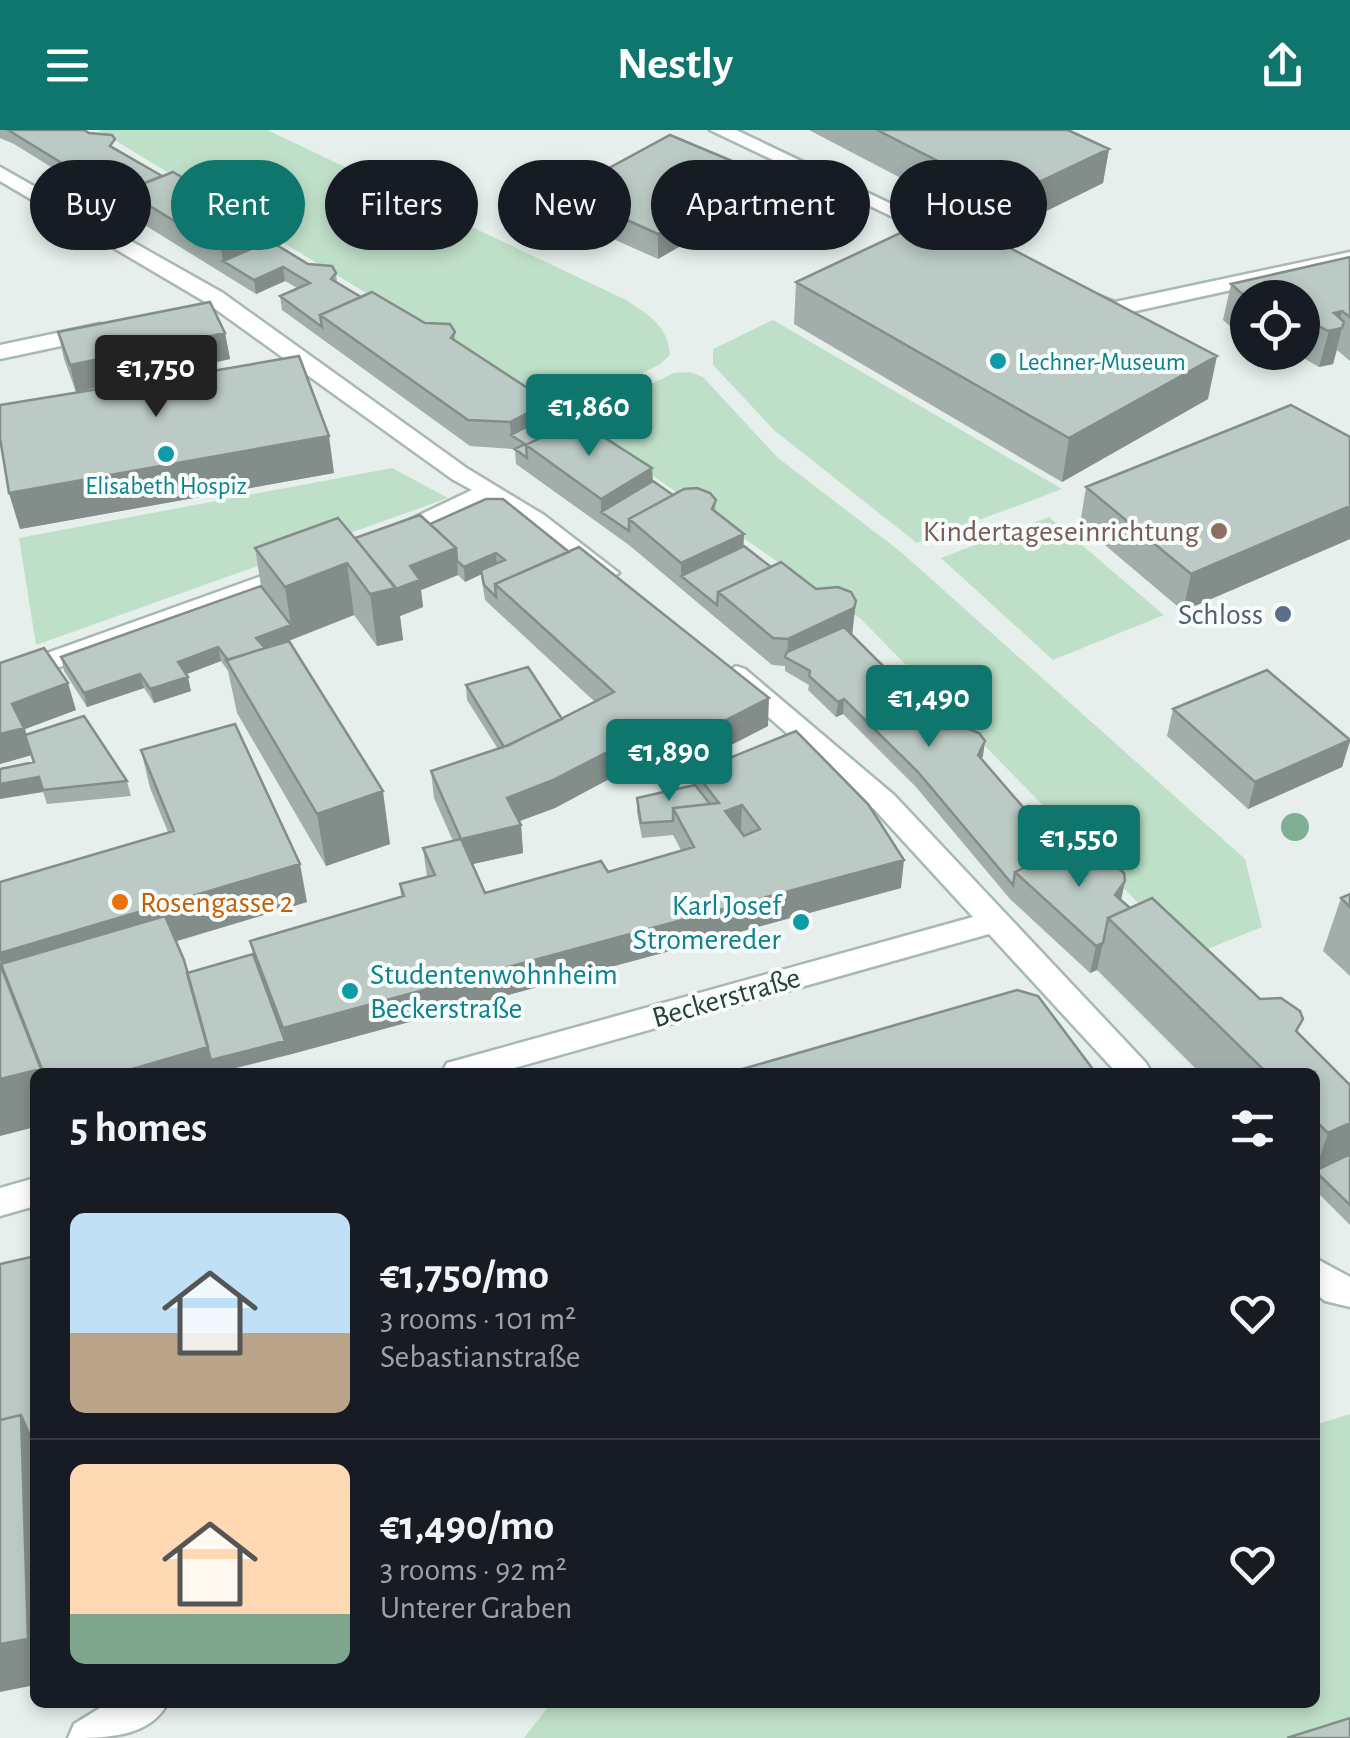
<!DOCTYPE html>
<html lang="en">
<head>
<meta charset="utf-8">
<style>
  :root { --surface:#171b24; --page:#242831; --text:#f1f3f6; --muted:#9ea1a6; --line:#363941; --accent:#0f766e }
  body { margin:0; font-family:"Alegreya Sans",sans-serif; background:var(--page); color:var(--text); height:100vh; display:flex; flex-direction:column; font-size:38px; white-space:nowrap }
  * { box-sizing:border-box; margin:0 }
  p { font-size:32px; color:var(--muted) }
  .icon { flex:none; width:55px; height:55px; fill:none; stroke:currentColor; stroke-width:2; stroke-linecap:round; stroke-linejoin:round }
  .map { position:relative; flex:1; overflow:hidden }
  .details { position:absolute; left:30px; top:938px; width:1290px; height:640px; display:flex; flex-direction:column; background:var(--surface); border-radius:15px; box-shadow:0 5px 15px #0003 }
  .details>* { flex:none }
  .banner { position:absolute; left:30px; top:30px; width:1290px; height:90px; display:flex; gap:20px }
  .tools { position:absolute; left:1230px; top:150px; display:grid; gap:20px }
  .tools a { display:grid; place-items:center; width:90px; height:90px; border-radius:50%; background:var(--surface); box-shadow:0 5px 15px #0003; font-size:50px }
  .price { position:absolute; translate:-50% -85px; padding:0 22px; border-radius:10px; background:var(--accent); color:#fff; font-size:32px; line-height:65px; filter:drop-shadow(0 2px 5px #0008) }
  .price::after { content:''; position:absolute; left:50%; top:60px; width:30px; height:22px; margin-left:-15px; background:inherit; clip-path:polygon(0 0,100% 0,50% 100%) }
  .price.selected { background:#222; color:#fff }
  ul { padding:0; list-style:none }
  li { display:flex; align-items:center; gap:30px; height:250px; padding:0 40px }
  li+li { border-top:2px solid var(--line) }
  li span { display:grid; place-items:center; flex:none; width:280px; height:200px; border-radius:15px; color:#555 }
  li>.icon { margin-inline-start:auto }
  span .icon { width:120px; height:120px; fill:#fffc; stroke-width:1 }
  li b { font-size:42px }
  h2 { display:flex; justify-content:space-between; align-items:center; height:120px; padding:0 40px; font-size:42px }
  .tag { padding:0 35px; border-radius:45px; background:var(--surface); box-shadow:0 5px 15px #0003; font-size:35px; line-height:90px }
  .tag.selected { background:var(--accent); color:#fff }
  header { display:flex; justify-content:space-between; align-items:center; height:130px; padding:0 40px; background:var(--accent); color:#fff; font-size:45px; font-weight:700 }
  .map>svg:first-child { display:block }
  .green { fill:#bfe0c8 }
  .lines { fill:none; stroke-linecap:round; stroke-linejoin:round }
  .minor-casing { stroke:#a8b8b2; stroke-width:5 }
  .minor { fill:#fff; fill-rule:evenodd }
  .tree { fill:#80af93 }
  .wall { fill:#a1aea9 }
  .shaded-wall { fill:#838d89 }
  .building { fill:#bbcac4; stroke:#838d89; stroke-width:2.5; fill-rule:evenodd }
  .culture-dot { fill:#0f9aa8; stroke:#f7fbf9; stroke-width:4 }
  .education-dot { fill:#8d6e63; stroke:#f7fbf9; stroke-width:4 }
  .service-dot { fill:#5c6f8a; stroke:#f7fbf9; stroke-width:4 }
  .food-dot { fill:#e8710a; stroke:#f7fbf9; stroke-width:4 }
  .labels { text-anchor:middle; stroke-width:8; stroke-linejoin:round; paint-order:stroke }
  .far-culture-label { font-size:25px; fill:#0d838f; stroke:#f7fbf9; text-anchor:start }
  .education-label { font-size:30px; fill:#785e54; stroke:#f7fbf9; text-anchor:end }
  .service-label { font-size:30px; fill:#4e5e75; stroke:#f7fbf9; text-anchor:end }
  .food-label { font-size:30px; fill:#c56008; stroke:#f7fbf9; text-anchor:start }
  .culture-label { font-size:30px; fill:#0d838f; stroke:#f7fbf9; text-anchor:end }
  .street-label { font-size:30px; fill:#24423a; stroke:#f7fbf9 }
</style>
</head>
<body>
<header><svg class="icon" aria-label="menu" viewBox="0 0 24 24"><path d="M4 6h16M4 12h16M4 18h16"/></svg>Nestly<svg class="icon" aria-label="share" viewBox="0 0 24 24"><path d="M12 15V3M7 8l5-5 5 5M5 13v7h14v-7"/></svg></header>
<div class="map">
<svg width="1350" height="1608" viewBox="0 0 1350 1608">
  <rect width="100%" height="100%" fill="#e6efeb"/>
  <!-- green -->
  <path class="green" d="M 98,0 L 267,0 L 626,170 C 649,185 668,196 670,225 L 659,235 L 562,282 Z
    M 773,190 L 1062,359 L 917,413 L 775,301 L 713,235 L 713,219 Z
    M 690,242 L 703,247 L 778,328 L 901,422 L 1245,729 L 1262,797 L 1190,826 L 861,489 L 573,291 L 674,243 Z
    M 392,338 L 448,368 L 36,515 L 19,408 Z
    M 1049,387 L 1164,485 L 1053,530 L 941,428 Z
    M 1350,1284 L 1350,1608 L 524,1608 L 552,1572 L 1315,1572 L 1315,1295 Z"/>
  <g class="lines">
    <defs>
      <path id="minor" d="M 710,0 L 736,0 L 967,110 L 957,116 L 950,114 Z
        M 0,37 L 223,163 L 468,339 L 544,385 L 619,443 L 606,451 L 597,448 L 490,370 L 402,412 L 384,412 L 381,407 L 384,402 L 472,360 L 452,349 L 207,173 L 0,51 Z
        M 1350,122 L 1350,134 L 1113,186 L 1075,167 L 1086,161 L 1115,172 Z
        M 100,194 L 111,201 L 108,206 L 0,229 L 0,215 Z
        M 298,433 L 311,441 L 307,446 L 0,559 L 0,540 Z
        M 736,536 L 745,539 L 894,665 L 1146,933 L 1151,942 L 1116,942 L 989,804 L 500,942 L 442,942 L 447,933 L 458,930 L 973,787 L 874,679 L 727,551 L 723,545 Z
        M 35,1048 L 35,1076 L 0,1086 L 0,1058 Z
        M 1315,1128 L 1350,1147 L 1350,1177 L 1325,1171 L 1315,1163 Z
        M 110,1572 L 168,1572 C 151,1608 104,1608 68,1608 L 74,1594 Z"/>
    </defs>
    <!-- minor casing -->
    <use href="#minor" class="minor-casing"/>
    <!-- minor -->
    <use href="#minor" class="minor"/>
  </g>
  <!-- trees -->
  <circle class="tree" cx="1295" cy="697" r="14"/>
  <!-- wall -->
  <path class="wall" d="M 0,0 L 84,0 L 162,46 L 194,54 L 221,57 L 223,71 L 268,99 L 270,111 L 308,134 L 336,143 L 337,152 L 361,167 L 425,193 L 455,202 L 455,212 L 549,272 L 549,285 L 577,290 L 652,338 L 653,351 L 673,365 L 716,370 L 715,382 L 744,416 L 771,437 L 816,459 L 856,471 L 852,505 L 946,599 L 983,626 L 981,629 L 1060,720 L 1080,728 L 1125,751 L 1121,770 L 1130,778 L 1260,869 L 1298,903 L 1350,955 L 1350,1095 L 1315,1060 L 1315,942 L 1199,942 L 1097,840 L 1090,843 L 1010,769 L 916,657 L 843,584 L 836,587 L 808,560 L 809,555 L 785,541 L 785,536 L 772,535 L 629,415 L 516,334 L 515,321 L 512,319 L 470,316 L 282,180 L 280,166 L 297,158 L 285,151 L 256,164 L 14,14 L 0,8 Z
    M 809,0 L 1068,0 L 1109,19 L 1103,53 L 1012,98 L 988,86 L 981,90 Z
    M 565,62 L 767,66 L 658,129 L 566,88 Z
    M 1350,127 L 1350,231 L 1337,220 L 1333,234 L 1319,237 L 1298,225 L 1268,231 L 1259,222 L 1302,222 L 1302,168 L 1248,168 L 1248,212 L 1223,190 L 1231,154 Z
    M 796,152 L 1208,269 L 1062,352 L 794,194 Z
    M 58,202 L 225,203 L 230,229 L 176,241 L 177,247 L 334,343 L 20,399 L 9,363 L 121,255 L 121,252 L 76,262 L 64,229 Z
    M 1350,307 L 1350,409 L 1183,481 L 1080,394 L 1086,357 Z
    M 486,369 L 768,596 L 677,643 L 654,625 L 555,678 L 519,691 L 521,695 L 523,723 L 473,734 L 485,763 L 608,742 L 681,720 L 673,705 L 642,708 L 637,682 L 637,668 L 695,655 L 695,642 L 901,758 L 288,925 L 35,942 L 0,1006 L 0,752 L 168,702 L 150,658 L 141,620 L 307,772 L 176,811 L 187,843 L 253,824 L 250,811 L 401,767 L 400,754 L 427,747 L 423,718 L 453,711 L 434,668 L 431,641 L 498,619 L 467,570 L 466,555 L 562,589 L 595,572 L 485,470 L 481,444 L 465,452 L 458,445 L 421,460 L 423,477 L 400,486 L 403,510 L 377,516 L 354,485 L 289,511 L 390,714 L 326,736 L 237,583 L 228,541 L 221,531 L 186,544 L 191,561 L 154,573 L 144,558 L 87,577 L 64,541 L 61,527 L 261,456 L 255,418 L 355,408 L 430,394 Z
    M 0,533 L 76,580 L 25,599 L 26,605 L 127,651 L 131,666 L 47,674 L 31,625 L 0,634 Z
    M 1173,579 L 1350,609 L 1350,612 L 1342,637 L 1248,679 L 1167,606 Z
    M 1350,764 L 1350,846 L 1323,821 L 1341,768 Z"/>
  <!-- shaded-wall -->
  <path class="shaded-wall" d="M 1109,19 L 1103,53 L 1012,98 L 1016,63 Z
    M 768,41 L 767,66 L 658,129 L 658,104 Z
    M 992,52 L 988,86 L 981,90 L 985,55 Z
    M 268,99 L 272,124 L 223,131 L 221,119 Z
    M 283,137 L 285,151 L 256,164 L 254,150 Z
    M 1342,181 L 1338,199 L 1342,198 L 1333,234 L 1319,237 L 1334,183 Z
    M 225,203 L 230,229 L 122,252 L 115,227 L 121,252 L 76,262 L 70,235 Z
    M 1270,222 L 1298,222 L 1298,225 L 1268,231 Z
    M 1217,226 L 1208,269 L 1062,352 L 1069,308 Z
    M 549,272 L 550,299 L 511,305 L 510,292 Z
    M 329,306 L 334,343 L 20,399 L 9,363 Z
    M 652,338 L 653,365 L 601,382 L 601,369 Z
    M 1350,376 L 1350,409 L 1183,481 L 1191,444 Z
    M 744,404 L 743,430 L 681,446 L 681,433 Z
    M 456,418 L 458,445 L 421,460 L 423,477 L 400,486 L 403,510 L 377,516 L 370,464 L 410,436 Z
    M 496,423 L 497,437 L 465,452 L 464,437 Z
    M 347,433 L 354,485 L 259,522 L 256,508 L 291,495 L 285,457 Z
    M 856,471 L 852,505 L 787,528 L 788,509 Z
    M 218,517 L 221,531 L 182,546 L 178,532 Z
    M 140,544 L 144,558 L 87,577 L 84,563 Z
    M 188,547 L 191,561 L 154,573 L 150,559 Z
    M 68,553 L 76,580 L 25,599 L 32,625 L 0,634 L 0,604 L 12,574 Z
    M 769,568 L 768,596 L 677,643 L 677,615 Z
    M 844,569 L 843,584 L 836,587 L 838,572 Z
    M 654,598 L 654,625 L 555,678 L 509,695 L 507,668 Z
    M 1350,610 L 1342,637 L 1248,679 L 1255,652 Z
    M 985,611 L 983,626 L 976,640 L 978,625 Z
    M 39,647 L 43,662 L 0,669 L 0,654 Z
    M 383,661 L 390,714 L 326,736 L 317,684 Z
    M 742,675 L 741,702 L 725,681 Z
    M 521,695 L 523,723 L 464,736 L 461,709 Z
    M 904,730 L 901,758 L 288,925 L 220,942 L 122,942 L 208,917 L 285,911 L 283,898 Z
    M 300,734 L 307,772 L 11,861 L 0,830 L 0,823 Z
    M 1125,751 L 1119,779 L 1109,792 L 1115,765 Z
    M 1103,813 L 1097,840 L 1090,843 L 1096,816 Z
    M 41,939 L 43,942 L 35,942 L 35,997 L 0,1006 L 0,949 Z
    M 1350,993 L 1350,1035 L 1315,1041 L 1328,1003 Z
    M 21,1285 L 35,1317 L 35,1555 L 0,1562 L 0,1514 Z"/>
  <!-- building -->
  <path class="building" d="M 8,0 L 84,0 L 89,3 L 112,5 L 115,9 L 110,16 L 162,46 L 125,61 L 127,73 Z
    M 877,0 L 1068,0 L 1109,19 L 1016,63 L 992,52 L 985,55 Z
    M 670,5 L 744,36 L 749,33 L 768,41 L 658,104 L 565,62 Z
    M 173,42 L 194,54 L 213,53 L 221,57 L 217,66 L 268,99 L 221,119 L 125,61 Z
    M 943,83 L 1217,226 L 1069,308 L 796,152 Z
    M 270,111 L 308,134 L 332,136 L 336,143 L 331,149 L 361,167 L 320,185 L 322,197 L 280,166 L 310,153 L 283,137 L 254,150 L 223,131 Z
    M 1350,127 L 1350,187 L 1342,181 L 1334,183 L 1344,192 L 1342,198 L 1328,201 L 1306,189 L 1302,190 L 1302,168 L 1248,168 L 1248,169 L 1231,154 Z
    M 372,162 L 425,193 L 450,194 L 455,202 L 451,208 L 549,272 L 510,292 L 468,290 L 320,185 Z
    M 210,172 L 225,203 L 70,235 L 58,202 Z
    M 169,218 L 177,247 L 299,226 L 329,306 L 9,363 L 0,308 L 0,275 L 123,255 L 115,227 Z
    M 1291,275 L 1350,307 L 1350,376 L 1191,444 L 1086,357 Z
    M 564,283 L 576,287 L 577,290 L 526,315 L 527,328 L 515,319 L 525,314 L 511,305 L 549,285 Z
    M 577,290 L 652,338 L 601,369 L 526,315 Z
    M 653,351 L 673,365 L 629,389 L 629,401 L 601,382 Z
    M 697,358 L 710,363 L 716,370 L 712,379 L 744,404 L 681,433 L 629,389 L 684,359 Z
    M 486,369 L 503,369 L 569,422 L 495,454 L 496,467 L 484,455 L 481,440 L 505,430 L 496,423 L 464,437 L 457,431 L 456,418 L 430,394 Z
    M 420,385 L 456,418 L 410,436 L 420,450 L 396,459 L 355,408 Z
    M 338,388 L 396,458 L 370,464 L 347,433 L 285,457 L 255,418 Z
    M 744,416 L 771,437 L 718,462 L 717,475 L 681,446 Z
    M 579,417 L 769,568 L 677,615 L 654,598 L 553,650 L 507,668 L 521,695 L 461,709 L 485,763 L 601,731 L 608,742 L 694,717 L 673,678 L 719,673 L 695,642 L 796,601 L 868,674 L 904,730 L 283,898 L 250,811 L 404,766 L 400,754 L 435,745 L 423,718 L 461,709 L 431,641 L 509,615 L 614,562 L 495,454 ZM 742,675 L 760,699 L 744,706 L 725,681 Z
    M 781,432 L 816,459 L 838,457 L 851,462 L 856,471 L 854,478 L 788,509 L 773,508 L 718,462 Z
    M 261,456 L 291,495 L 256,508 L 265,518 L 228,530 L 218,517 L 178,532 L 188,547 L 150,559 L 140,544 L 84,563 L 61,527 Z
    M 844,497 L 946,599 L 966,598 L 979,603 L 985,611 L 978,625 L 1060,720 L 1015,742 L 1013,755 L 918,642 L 844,569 L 838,572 L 809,546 L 810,541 L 785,527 L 787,522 Z
    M 289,511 L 383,661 L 317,684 L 226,530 Z
    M 44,518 L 68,553 L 12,574 L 24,598 L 0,604 L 0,533 Z
    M 528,537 L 562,589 L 504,617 L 466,555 Z
    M 1267,540 L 1350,610 L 1255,652 L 1173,579 Z
    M 84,586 L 127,651 L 43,660 L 39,647 L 0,654 L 0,639 L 34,632 L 25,605 Z
    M 235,594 L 300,734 L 0,823 L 0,752 L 174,701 L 141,620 Z
    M 695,655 L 710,674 L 673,678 L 673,691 L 641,693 L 637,668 Z
    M 1070,716 L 1080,728 L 1105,728 L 1124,743 L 1125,751 L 1115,765 L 1130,778 L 1108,788 L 1103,813 L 1096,816 L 1015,742 Z
    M 1350,764 L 1350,777 L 1341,768 Z
    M 1152,768 L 1260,869 L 1281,868 L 1300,881 L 1303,889 L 1296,901 L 1350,955 L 1350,993 L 1328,1003 L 1315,990 L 1315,942 L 1266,942 L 1108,788 Z
    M 165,786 L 184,830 L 208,917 L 122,942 L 43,942 L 1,834 Z
    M 253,824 L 285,911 L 211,930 L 187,843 Z
    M 0,834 L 41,939 L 0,949 Z
    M 1017,860 L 1038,866 L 1095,942 L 732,942 Z
    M 1350,1024 L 1350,1075 L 1315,1041 Z
    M 35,1126 L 35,1384 L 31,1308 L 21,1285 L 0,1290 L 0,1134 Z
    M 21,1285 L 28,1509 L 0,1514 L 0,1290 Z
    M 1350,1588 L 1350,1608 L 1287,1608 Z"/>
  <!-- markers -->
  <g class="culture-dot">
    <circle cx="998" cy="231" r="10"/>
    <circle cx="166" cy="324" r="10"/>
    <circle cx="801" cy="792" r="10"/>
    <circle cx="350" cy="861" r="10"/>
  </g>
  <circle class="education-dot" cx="1219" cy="401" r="10"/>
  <circle class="service-dot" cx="1283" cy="484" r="10"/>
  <circle class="food-dot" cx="120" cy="772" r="10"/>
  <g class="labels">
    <!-- far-culture labels -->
    <g class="far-culture-label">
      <text x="1018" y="240">Lechner-Museum</text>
      <text x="166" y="364" text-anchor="middle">Elisabeth Hospiz</text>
    </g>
    <!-- education labels -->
    <g class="education-label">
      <text x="1199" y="411">Kindertageseinrichtung</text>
    </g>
    <!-- service labels -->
    <g class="service-label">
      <text x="1263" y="494">Schloss</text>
    </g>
    <!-- food labels -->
    <g class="food-label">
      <text x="140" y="782">Rosengasse 2</text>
    </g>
    <!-- culture labels -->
    <g class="culture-label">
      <text x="781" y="785">Karl Josef<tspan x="781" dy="34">Stromereder</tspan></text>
      <text x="370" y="854" text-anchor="start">Studentenwohnheim<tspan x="370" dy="34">Beckerstraße</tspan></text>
    </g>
    <!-- street labels -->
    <g class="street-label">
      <text transform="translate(726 867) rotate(-16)" y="10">Beckerstraße</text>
    </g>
  </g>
</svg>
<div class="tools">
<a><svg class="icon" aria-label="locate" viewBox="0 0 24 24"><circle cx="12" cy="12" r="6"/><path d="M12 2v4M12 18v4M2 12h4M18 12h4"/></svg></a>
</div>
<b class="price selected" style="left:156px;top:290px">€1,750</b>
<b class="price" style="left:589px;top:329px">€1,860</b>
<b class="price" style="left:929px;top:620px">€1,490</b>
<b class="price" style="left:669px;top:674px">€1,890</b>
<b class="price" style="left:1079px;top:760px">€1,550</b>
<div class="banner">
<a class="tag">Buy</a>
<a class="tag selected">Rent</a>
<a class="tag">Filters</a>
<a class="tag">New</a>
<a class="tag">Apartment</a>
<a class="tag">House</a>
</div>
<section class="details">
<h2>5 homes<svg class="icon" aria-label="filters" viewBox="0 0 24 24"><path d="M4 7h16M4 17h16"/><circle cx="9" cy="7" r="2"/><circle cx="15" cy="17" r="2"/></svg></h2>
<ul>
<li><span style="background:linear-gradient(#bfe0f5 60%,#b9a48a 0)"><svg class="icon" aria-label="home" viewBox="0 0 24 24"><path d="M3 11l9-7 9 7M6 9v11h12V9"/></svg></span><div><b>€1,750/mo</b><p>3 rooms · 101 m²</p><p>Sebastianstraße</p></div><svg class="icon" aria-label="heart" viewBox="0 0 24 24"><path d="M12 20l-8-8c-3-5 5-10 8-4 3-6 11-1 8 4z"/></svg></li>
<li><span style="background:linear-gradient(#ffd9b3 75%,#7fa58c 0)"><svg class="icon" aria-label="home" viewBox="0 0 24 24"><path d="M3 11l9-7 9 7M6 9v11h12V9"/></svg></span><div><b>€1,490/mo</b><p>3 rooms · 92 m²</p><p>Unterer Graben</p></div><svg class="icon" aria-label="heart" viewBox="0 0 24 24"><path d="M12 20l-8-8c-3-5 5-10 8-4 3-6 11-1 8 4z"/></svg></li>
</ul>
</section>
</div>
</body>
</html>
